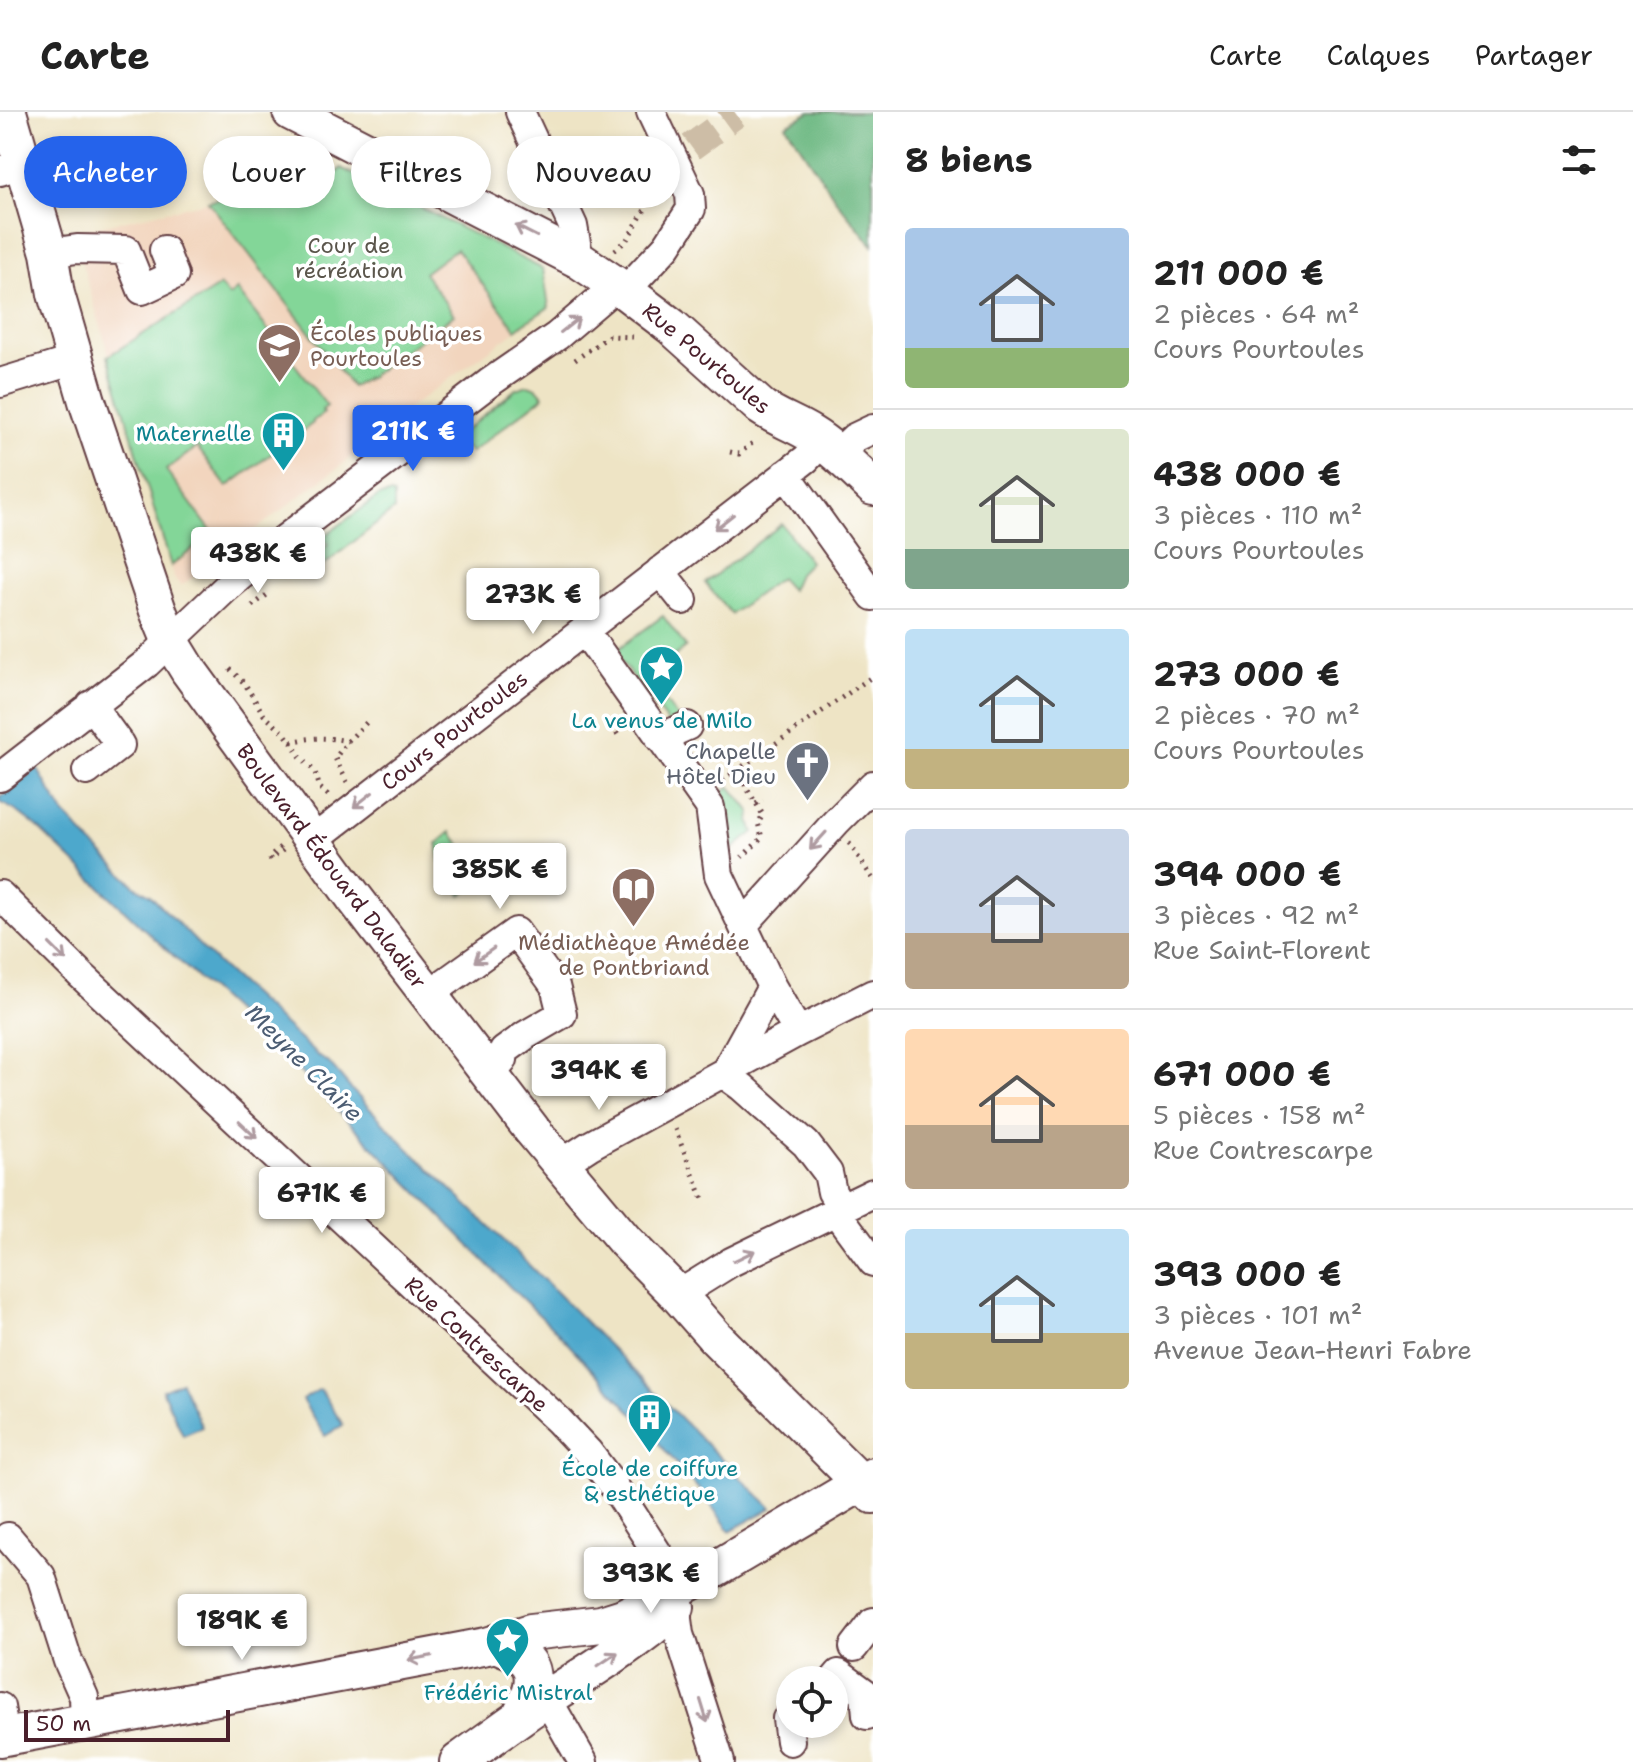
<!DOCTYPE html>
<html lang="fr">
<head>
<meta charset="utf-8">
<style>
  :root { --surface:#fff; --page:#f2f2f2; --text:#222; --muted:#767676; --line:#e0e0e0; --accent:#2563eb }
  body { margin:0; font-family:"Shantell Sans",sans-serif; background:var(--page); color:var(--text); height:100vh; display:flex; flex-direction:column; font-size:30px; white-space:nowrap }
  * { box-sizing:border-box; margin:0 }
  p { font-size:26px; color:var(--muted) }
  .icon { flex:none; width:44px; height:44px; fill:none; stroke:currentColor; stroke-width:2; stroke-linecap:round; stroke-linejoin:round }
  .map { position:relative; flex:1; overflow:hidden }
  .panel { display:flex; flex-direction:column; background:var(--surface); width:760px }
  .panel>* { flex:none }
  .hud { position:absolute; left:24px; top:24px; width:728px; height:72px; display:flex; gap:16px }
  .buttons { position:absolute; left:776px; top:1554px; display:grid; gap:16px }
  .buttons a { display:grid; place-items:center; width:72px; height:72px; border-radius:50%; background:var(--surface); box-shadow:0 4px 12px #0003; font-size:40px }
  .scale { position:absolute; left:24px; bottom:20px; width:206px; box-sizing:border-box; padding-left:8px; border:4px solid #4a1f2b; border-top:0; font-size:22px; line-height:28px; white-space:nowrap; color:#4a1f2b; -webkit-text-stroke:6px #fff; paint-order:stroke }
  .price { position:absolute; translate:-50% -68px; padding:0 18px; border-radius:8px; background:#fff; color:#222; font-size:26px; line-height:52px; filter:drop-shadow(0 2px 4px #0008) }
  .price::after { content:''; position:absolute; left:50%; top:48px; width:24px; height:18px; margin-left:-12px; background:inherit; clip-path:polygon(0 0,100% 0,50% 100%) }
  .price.current { background:var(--accent); color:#fff }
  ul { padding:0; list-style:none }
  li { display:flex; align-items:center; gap:24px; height:200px; padding:0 32px }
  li+li { border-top:2px solid var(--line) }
  li span { display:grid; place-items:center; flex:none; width:224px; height:160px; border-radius:8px; color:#555 }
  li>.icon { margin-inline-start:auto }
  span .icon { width:96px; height:96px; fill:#fffc; stroke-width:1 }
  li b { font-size:34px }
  h2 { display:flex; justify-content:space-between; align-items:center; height:96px; padding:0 32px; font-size:34px }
  .chip { padding:0 28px; border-radius:36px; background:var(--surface); box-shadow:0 4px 12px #0003; font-size:28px; line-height:72px }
  .chip.current { background:var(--accent); color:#fff }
  header { display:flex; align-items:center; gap:48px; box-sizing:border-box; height:112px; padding:0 40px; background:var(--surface); border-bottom:2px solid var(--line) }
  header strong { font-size:38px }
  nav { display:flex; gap:44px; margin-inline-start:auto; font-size:28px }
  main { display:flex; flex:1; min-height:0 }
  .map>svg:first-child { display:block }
  .built { fill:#f2d5be }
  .green { fill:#83d698; stroke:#667a62; stroke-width:2 }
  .forest { fill:#6ab780; stroke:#5a6b56; stroke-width:2 }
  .water { fill:#4ea8cc; stroke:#4c647c; stroke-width:2 }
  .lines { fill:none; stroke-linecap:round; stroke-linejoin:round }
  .minor-tunnel { stroke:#cdbda6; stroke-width:28; stroke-dasharray:28 14; stroke-linecap:butt }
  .minor-casing { stroke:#633d42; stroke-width:32 }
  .major-casing { stroke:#633d42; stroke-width:40 }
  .path { stroke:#633d42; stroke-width:5; stroke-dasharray:2 6; stroke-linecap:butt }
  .minor { stroke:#fff; stroke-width:28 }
  .major { stroke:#fff; stroke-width:36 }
  .oneway { stroke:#ae9aa0 }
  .labels { text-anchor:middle; stroke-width:7; stroke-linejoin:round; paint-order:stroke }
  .park-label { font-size:22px; fill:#5b564c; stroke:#fff }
  .education-label { font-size:22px; fill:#785e54; stroke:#fff; text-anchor:start }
  .street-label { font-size:22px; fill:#4a1f2b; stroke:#fff }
  .culture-label { font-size:22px; fill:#0d838f; stroke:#fff }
  .worship-label { font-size:22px; fill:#5b616d; stroke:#fff; text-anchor:end }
  .water-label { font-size:24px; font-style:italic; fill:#4c5d73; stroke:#fff }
</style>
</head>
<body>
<header>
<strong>Carte</strong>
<nav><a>Carte</a><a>Calques</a><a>Partager</a></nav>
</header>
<main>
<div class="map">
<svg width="873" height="1650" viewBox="0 0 873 1650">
  <rect width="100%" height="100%" fill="#fff"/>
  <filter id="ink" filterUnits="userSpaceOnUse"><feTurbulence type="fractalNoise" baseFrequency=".0125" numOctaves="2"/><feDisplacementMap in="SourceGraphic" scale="16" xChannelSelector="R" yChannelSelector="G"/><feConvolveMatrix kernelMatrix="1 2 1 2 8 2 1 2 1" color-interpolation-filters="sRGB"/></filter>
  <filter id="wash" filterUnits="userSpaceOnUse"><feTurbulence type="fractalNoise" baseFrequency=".006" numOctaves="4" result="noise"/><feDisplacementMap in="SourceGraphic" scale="32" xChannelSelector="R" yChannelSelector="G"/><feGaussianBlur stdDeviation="1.8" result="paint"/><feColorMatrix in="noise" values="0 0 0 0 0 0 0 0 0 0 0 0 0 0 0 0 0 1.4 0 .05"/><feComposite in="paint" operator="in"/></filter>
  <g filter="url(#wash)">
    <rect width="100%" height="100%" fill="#eee4c5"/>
    <!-- built -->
    <path class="built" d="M 341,56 L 543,157 L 549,195 L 398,304 L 344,351 L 181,474 L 174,466 L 73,120 L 337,61 Z"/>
    <!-- green -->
    <path class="green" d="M 341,56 L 543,157 L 549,195 L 516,217 L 456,137 L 424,161 L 454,203 L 368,266 L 352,275 L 208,89 L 337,61 Z
      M 220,174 L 229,184 L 237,178 L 327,294 L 322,298 L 324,301 L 313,309 L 313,311 L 227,375 L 197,335 L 166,358 L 226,439 L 211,451 L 197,434 L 171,454 L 108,244 Z
      M 528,273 L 537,276 L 544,284 L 471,340 L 458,330 L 462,321 L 472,313 L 516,277 Z
      M 390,382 L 394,383 L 394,398 L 314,461 L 306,449 L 328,433 L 323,425 L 379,384 Z
      M 782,412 L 810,450 L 798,462 L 791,478 L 780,466 L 731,502 L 705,471 Z
      M 663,504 L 686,535 L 647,566 L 679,607 L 670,614 L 614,540 Z
      M 730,674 L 751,700 L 750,710 L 754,720 L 729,740 L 722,681 Z
      M 451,720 L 485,766 L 461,783 L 441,752 L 437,732 Z"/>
    <!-- forest -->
    <path class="forest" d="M 810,0 L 873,0 L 873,134 L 838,91 L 786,13 Z"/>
    <!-- water -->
    <path class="water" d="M 37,656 L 62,699 L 89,729 L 135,774 L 150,783 L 218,852 L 318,944 L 329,951 L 351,977 L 408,1036 L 521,1145 L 724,1350 L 772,1396 L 730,1419 L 702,1381 L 637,1306 L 557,1220 L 510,1175 L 298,958 L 141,814 L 36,714 L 18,700 L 0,690 L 0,686 Z
      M 181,1270 L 202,1315 L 183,1323 L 162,1278 Z
      M 320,1277 L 343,1313 L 325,1324 L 302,1288 Z"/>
  </g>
  <g filter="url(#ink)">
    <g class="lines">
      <!-- minor-tunnel -->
      <path class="minor-tunnel" d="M 691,35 L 736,2"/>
      <defs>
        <path id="minor" d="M 520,0 L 573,114 L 579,148
          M 0,59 L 24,51
          M 49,141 L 77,137 L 126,138 L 142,178 L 174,163 L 164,138
          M 625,179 L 667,134 L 691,97 L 690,82 L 651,0
          M 0,271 L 75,248
          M 837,342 L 854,326 L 873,317
          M 786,362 L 873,484
          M 660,459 L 683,488
          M 584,518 L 710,695 L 719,763 L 772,875 L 798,920
          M 660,626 L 687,614
          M 87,659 L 120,633 L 91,593
          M 0,665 L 147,551 L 226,476 L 277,433 L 489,271 L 557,224 L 617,173
          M 313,728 L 806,347 L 822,330
          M 0,783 L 81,863 L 558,1308 L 588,1340 L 614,1374 L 671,1462 L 679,1522 L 720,1650
          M 744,812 L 836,710 L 873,673
          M 772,875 L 724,962 L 742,975 L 806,1032 L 828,1061 L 832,1080 L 841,1096 L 842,1108 L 873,1150
          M 428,883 L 516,820 L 555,874 L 562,902 L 526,923 L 504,939 L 503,948 L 489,964
          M 560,1053 L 589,1034 L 798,920 L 873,882
          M 678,1183 L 731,1150 L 873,1081
          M 8,1425 L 41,1464 L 68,1549 L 84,1585 L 85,1610
          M 854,1535 L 873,1510
          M 834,1568 L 839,1562 L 865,1581 L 867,1603
          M 547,1587 L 583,1650
          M 0,1595 L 5,1625
          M 790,1605 L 787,1607 L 790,1629"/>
        <path id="major" d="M 8,0 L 49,141 L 56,182 L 87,289 L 158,499 L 170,528 L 189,559 L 353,784 L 532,1018 L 625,1129 L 678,1183 L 715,1225 L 873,1383
          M 291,0 L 579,148 L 625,179 L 671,214 L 761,295 C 777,306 795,312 811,322 C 834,336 853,357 873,375
          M 496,1532 C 504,1536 514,1539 521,1544 C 543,1560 529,1587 519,1606
          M 0,1626 L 487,1534 L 531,1520 L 601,1512 L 623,1505 L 714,1458 L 873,1364
          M 458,1650 C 488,1628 518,1606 549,1585 C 593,1557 637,1530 676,1495"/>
      </defs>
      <!-- minor casing -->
      <use href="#minor" class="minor-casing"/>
      <!-- major casing -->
      <use href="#major" class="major-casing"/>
      <!-- path -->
      <path class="path" d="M 615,138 L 626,129 L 657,78
        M 575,248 L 609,224 L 633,225
        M 453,331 L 468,342
        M 730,340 L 739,342 L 756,328
        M 252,494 L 267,483
        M 230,557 L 245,572 L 264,603 L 285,622 L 291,630 C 311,625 328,625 348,629
        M 612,614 L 620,626
        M 291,630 L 300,644 L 315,660 L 320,676 L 328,683
        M 736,658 L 763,703 L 758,711 L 762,726 L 742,745
        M 723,668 L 873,564
        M 347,670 L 335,646 L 348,629 L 368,609
        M 756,692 L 763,688
        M 849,731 L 873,767
        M 280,735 L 269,745 L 271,748 L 283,738
        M 675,1017 L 703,1087"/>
      <!-- minor -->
      <use href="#minor" class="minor"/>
      <!-- major -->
      <use href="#major" class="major"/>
    </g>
    <!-- one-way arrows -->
    <defs><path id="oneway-shaft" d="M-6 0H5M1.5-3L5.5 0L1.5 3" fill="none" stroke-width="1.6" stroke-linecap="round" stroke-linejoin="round" transform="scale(2)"/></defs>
    <g class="oneway">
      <use href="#oneway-shaft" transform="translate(526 119) rotate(-153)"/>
      <use href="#oneway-shaft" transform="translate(570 213) rotate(-38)"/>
      <use href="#oneway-shaft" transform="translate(724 410) rotate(142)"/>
      <use href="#oneway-shaft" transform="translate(363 688) rotate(142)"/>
      <use href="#oneway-shaft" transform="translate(818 729) rotate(132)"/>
      <use href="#oneway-shaft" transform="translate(58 840) rotate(45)"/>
      <use href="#oneway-shaft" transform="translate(484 843) rotate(145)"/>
      <use href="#oneway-shaft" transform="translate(248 1018) rotate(43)"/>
      <use href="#oneway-shaft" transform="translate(744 1144) rotate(-26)"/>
      <use href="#oneway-shaft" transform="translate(420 1546) rotate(169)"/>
      <use href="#oneway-shaft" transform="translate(608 1547) rotate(-34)"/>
      <use href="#oneway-shaft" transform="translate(704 1599) rotate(73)"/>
    </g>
  </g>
  <!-- icons -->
  <defs>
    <symbol id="school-pin" viewBox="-11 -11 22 30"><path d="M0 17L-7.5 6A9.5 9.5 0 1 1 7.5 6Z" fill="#8d6e63" stroke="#fff"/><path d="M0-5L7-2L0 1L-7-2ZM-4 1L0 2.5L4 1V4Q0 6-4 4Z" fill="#fff"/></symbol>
    <symbol id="building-pin" viewBox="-11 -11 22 30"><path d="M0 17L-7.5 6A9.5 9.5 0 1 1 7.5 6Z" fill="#0f9aa8" stroke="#fff"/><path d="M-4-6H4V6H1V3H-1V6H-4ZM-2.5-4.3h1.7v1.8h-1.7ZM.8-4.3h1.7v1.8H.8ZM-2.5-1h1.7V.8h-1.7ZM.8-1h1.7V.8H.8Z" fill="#fff"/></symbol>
    <symbol id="sight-pin" viewBox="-11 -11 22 30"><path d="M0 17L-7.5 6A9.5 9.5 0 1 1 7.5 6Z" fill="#0f9aa8" stroke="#fff"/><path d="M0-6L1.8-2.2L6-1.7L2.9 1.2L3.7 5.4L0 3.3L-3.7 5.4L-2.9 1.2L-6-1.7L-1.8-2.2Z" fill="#fff"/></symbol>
    <symbol id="church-pin" viewBox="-11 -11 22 30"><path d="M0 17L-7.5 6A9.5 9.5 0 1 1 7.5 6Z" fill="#6b7280" stroke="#fff"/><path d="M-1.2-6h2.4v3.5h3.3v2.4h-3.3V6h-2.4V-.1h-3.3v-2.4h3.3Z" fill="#fff"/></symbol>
    <symbol id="library-pin" viewBox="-11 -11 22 30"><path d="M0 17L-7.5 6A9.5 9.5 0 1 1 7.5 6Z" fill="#8d6e63" stroke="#fff"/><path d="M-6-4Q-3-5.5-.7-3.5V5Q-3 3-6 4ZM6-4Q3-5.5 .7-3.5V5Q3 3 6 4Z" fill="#fff"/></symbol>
  </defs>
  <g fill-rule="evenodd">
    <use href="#school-pin" x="254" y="208" width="51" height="69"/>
    <use href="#building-pin" x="258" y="296" width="51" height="69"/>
    <use href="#sight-pin" x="636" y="530" width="51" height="69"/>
    <use href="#church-pin" x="782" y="626" width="51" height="69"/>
    <use href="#library-pin" x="608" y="752" width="51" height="69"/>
    <use href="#building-pin" x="624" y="1278" width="51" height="69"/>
    <use href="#sight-pin" x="482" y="1502" width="51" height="69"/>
  </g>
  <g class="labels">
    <!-- park labels -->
    <g class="park-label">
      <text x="349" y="141">Cour de<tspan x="349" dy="25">récréation</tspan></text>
    </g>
    <!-- education labels -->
    <g class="education-label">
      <text x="310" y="229">Écoles publiques<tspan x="310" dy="25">Pourtoules</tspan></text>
      <text x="634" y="838" text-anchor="middle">Médiathèque Amédée<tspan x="634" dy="25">de Pontbriand</tspan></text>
    </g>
    <!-- street labels -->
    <g class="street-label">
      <text transform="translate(707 246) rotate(40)" y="8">Rue Pourtoules</text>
      <text transform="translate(454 618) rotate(-38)" y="8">Cours Pourtoules</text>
      <text transform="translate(332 754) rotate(53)" y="8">Boulevard Édouard Daladier</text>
      <text transform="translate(477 1232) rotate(43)" y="8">Rue Contrescarpe</text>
    </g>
    <!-- culture labels -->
    <g class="culture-label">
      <text x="252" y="329" text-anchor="end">Maternelle</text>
      <text x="662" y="616">La venus de Milo</text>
      <text x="650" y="1364">École de coiffure<tspan x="650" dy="25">&amp; esthétique</tspan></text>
      <text x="508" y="1588">Frédéric Mistral</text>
    </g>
    <!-- worship labels -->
    <g class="worship-label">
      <text x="776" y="647">Chapelle<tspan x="776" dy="25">Hôtel Dieu</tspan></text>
    </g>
    <!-- water labels -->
    <g class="water-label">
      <text transform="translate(304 951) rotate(45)" y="8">Meyne Claire</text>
    </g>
  </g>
</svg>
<div class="buttons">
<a><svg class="icon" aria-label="locate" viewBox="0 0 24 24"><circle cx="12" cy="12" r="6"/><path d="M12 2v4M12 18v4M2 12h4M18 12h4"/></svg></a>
</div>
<div class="scale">50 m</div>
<b class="price current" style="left:413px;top:361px">211K €</b>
<b class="price" style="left:258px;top:483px">438K €</b>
<b class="price" style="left:533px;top:524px">273K €</b>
<b class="price" style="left:500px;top:799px">385K €</b>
<b class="price" style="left:599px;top:1000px">394K €</b>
<b class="price" style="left:322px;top:1123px">671K €</b>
<b class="price" style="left:651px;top:1503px">393K €</b>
<b class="price" style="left:242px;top:1550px">189K €</b>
<div class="hud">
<a class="chip current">Acheter</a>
<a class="chip">Louer</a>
<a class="chip">Filtres</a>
<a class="chip">Nouveau</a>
</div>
</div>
<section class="panel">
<h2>8 biens<svg class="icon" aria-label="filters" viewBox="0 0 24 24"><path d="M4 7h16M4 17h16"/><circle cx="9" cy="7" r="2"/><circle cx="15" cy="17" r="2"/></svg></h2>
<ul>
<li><span style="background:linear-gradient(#a9c7e8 75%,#8fb573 0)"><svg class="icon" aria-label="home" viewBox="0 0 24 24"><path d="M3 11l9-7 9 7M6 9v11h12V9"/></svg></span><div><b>211 000 €</b><p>2 pièces · 64 m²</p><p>Cours Pourtoules</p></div></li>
<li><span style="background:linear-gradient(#dfe7d0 75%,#7fa58c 0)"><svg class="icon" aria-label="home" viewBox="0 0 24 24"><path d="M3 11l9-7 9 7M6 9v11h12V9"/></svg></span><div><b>438 000 €</b><p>3 pièces · 110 m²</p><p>Cours Pourtoules</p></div></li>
<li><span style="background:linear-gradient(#bfe0f5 75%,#c2b280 0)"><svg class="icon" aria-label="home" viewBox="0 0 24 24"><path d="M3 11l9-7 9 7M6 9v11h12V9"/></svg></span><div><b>273 000 €</b><p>2 pièces · 70 m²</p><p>Cours Pourtoules</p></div></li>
<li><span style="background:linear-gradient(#c9d6e8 65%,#b9a48a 0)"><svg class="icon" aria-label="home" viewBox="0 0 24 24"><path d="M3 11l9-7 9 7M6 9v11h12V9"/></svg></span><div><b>394 000 €</b><p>3 pièces · 92 m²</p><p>Rue Saint-Florent</p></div></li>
<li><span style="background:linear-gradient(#ffd9b3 60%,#b9a48a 0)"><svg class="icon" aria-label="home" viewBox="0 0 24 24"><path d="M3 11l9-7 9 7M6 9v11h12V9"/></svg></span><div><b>671 000 €</b><p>5 pièces · 158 m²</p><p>Rue Contrescarpe</p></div></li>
<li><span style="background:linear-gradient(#bfe0f5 65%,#c2b280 0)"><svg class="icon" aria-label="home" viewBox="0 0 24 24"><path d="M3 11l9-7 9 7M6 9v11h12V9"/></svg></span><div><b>393 000 €</b><p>3 pièces · 101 m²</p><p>Avenue Jean-Henri Fabre</p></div></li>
</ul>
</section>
</main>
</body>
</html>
